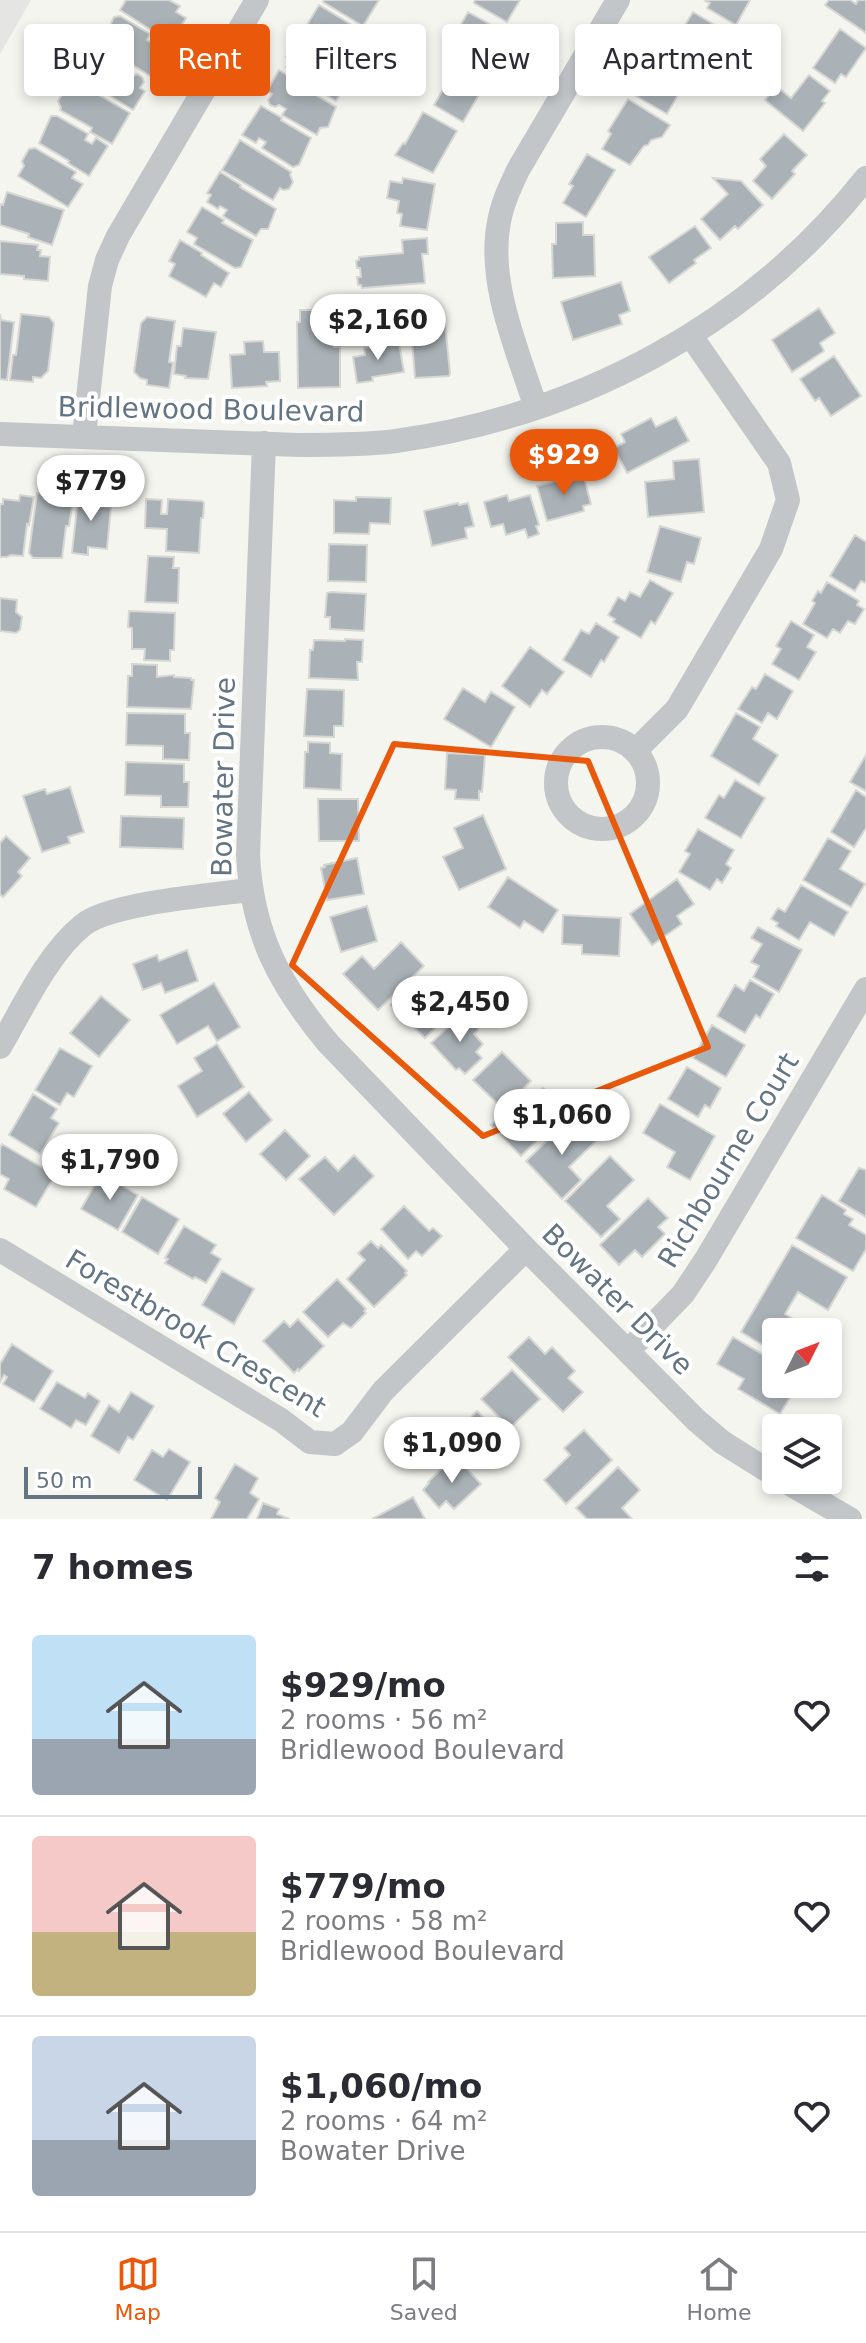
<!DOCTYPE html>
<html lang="en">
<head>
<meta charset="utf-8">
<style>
  :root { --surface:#fff; --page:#f2f2f3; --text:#2b2b33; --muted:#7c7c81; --line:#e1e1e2; --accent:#ea580c }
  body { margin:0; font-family:"DejaVu Sans",sans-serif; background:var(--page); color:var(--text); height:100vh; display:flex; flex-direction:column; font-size:30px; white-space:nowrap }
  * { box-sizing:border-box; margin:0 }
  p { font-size:26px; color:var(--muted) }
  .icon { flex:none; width:44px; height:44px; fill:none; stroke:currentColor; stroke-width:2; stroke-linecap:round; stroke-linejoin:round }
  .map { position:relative; height:1519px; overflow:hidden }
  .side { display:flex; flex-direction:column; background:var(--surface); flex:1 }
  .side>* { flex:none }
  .guide { position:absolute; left:24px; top:24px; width:818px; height:72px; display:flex; gap:16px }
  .needle { width:52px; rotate:48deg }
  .tools { position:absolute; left:762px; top:1318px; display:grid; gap:16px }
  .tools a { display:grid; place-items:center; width:80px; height:80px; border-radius:8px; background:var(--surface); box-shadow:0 4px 12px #0003; font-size:40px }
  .scale { position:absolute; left:24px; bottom:20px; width:178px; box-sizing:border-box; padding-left:8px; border:4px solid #637482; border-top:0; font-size:22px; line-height:28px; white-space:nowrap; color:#637482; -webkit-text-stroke:6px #fff; paint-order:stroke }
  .price { position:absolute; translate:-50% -68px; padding:0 18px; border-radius:28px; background:#fff; color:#222; font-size:26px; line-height:52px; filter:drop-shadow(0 2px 4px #0008) }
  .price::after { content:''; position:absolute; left:50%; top:48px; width:24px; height:18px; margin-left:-12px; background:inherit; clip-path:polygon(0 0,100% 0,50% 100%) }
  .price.on { background:var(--accent); color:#fff }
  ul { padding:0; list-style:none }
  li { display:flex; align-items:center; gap:24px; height:200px; padding:0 32px }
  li+li { border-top:2px solid var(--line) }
  li span { display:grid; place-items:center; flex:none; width:224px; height:160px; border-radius:8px; color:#555 }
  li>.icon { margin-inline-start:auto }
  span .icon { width:96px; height:96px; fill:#fffc; stroke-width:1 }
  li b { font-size:34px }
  h2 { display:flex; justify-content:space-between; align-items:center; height:96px; padding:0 32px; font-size:34px }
  .tag { padding:0 28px; border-radius:8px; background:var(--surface); box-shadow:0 4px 12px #0003; font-size:28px; line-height:72px }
  .tag.on { background:var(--accent); color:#fff }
  .tabs { display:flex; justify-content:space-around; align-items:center; height:112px; border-top:2px solid var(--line); background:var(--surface); font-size:22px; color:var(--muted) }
  .tabs a { display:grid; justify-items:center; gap:4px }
  .tabs .on { color:var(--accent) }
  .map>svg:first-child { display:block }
  .built { fill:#e5e6e4 }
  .building { fill:#aab2b7; stroke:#d6d6d3; stroke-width:2 }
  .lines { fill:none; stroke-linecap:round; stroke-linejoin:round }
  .street { stroke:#c2c6c9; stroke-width:24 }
  .marked { fill:none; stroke:#e8590c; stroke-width:6; stroke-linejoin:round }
  .labels { text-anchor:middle; stroke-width:8; stroke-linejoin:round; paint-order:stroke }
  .street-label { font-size:28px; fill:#637482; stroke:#fff }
</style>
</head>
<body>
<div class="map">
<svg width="866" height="1519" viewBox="0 0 866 1519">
  <rect width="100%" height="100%" fill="#f5f5f0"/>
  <!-- built -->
  <path class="built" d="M 0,0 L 31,0 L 0,54 Z"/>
  <!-- building -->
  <path class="building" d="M 126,0 L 169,0 L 180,6 L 176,12 L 186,18 L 171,43 L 120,10 Z
    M 324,0 L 379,0 L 363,26 L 323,2 Z
    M 475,0 L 520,0 L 507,22 L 474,3 Z
    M 704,0 L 750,0 L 736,25 L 707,8 L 710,3 Z
    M 829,0 L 850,0 L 856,4 L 858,0 L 866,0 L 866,33 L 825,5 Z
    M 319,5 L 370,36 L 359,63 L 353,65 L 322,47 L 323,45 L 312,39 L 315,34 L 305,28 Z
    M 468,12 L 502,31 L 478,72 L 455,59 L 460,50 L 450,44 Z
    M 693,12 L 718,27 L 694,68 L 671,55 L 677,45 L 674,43 Z
    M 120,16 L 150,34 L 147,40 L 155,44 L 158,39 L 171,46 L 152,77 L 101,45 L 114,17 Z
    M 840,29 L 866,48 L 846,77 L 841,74 L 835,83 L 813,68 Z
    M 298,38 L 356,73 L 348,94 L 341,93 L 336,101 L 303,81 L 305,78 L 286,67 L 291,60 L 286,57 Z
    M 96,47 L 129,67 L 126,74 L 131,77 L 137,74 L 142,77 L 144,82 L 140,88 L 145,91 L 133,110 L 76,75 L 80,68 L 79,63 L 84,55 L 91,55 Z
    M 660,55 L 682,68 L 676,78 L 685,83 L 667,114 L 636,96 Z
    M 456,67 L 478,80 L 472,89 L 480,93 L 463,122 L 434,105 Z
    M 279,70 L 300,83 L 299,85 L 336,107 L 328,127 L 320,128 L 317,135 L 282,115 L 286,109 L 279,105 L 275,107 L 270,105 L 268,100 L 272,94 L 267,91 Z
    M 809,75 L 830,91 L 822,101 L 825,103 L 803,131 L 765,100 L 776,86 L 791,98 Z
    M 78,83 L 130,113 L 112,144 L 90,132 L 92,128 L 60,110 L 61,108 L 58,101 L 62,94 L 68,93 L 72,95 Z
    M 628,99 L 670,125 L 662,137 L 651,140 L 648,145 L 644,146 L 630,165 L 602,149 L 611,134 L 608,131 Z
    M 261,106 L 282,118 L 281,120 L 311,138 L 299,165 L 293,167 L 262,148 L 266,142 L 259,138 L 256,143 L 242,135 Z
    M 423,112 L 457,131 L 433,173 L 395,155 L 403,143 L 405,144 Z
    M 51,116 L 57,116 L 88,134 L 85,140 L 92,144 L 96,138 L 108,146 L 89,176 L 68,163 L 69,161 L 39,143 Z
    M 784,134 L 807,155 L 792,171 L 795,174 L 772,199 L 753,181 L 766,166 L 760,159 Z
    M 240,140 L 291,172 L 290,175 L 293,182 L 289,189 L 283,190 L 280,188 L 273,200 L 222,170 Z
    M 35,148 L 76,172 L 72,178 L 83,184 L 68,207 L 18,176 L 24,166 L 22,161 L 29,149 Z
    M 587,154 L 615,170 L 586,217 L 563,203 L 573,186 L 569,184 Z
    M 220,172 L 241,185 L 240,187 L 276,209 L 268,229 L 261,229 L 256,236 L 223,216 L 227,210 L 220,206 L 218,209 L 207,202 L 211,195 L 207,193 Z
    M 403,178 L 435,184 L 427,230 L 400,226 L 402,214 L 397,213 L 399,201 L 387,198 L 390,181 L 402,183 Z
    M 713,178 L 741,181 L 763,205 L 738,229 L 735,226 L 720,240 L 701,219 L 728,194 Z
    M 7,192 L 64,210 L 52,245 L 28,237 L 29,234 L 0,225 L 0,204 L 3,205 Z
    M 202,207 L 224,220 L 222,223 L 253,240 L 241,267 L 235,268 L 194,244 L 197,238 L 187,232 Z
    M 583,222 L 583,235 L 594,235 L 595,276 L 553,278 L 552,244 L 556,244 L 556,223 Z
    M 695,226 L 711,248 L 694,260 L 696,263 L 669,283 L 649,257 Z
    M 427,238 L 428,254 L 422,254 L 425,283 L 362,288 L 361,285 L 358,285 L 357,277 L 361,277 L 360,268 L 357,268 L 356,261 L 359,260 L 359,257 L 403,253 L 402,240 Z
    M 180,240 L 202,253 L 201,255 L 229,273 L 221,287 L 214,283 L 206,297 L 169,276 L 175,264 L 169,261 Z
    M 0,241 L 38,245 L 37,250 L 41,250 L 40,256 L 50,257 L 48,281 L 24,279 L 24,276 L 0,274 Z
    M 621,282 L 630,311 L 619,315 L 622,324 L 573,340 L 561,302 Z
    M 819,308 L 835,333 L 820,343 L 824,351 L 792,372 L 772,340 Z
    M 300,310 L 319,310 L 319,322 L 334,322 L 334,347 L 340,347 L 340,387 L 298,388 L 297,322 L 300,322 Z
    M 439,312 L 440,324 L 445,324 L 450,373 L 449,376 L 415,378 L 410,315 Z
    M 0,314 L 1,320 L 14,322 L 7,380 L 0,379 Z
    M 21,314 L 49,317 L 54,323 L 48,371 L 41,378 L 33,377 L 33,382 L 10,380 L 13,355 L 16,355 Z
    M 147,317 L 175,321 L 169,362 L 173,363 L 169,388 L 147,385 L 147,380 L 140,378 L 134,372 L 141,323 Z
    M 183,328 L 216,332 L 208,379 L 185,378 L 186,376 L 174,374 L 177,346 L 181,346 Z
    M 263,341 L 264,352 L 279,352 L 280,381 L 266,382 L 267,386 L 232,388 L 230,355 L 245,354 L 244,342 Z
    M 399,343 L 404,372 L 372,377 L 373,381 L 357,383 L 353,357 L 365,355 L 364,348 Z
    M 834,356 L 861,396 L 831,416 L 819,398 L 815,401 L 800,379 Z
    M 676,417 L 689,441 L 627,473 L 614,448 L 625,442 L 621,434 L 651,418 L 656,427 Z
    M 699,459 L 704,512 L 648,517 L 645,482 L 674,479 L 673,461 Z
    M 583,474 L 591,504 L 583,506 L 584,511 L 547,521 L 537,486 Z
    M 79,489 L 96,491 L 96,497 L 100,498 L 99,506 L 111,507 L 107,549 L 88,547 L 88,555 L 72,553 Z
    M 37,493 L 73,499 L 69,526 L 66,526 L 62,558 L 33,558 L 29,553 Z
    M 20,495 L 34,497 L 29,525 L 27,524 L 23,556 L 11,555 L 7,557 L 0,557 L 0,504 L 3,504 L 3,499 L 19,501 Z
    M 507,495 L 509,501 L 530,495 L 539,525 L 536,526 L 539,534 L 528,538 L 525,529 L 506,535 L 503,524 L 491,527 L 484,502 Z
    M 356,497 L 391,498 L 390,524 L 370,523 L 369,534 L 334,533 L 334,500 L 356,501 Z
    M 146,499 L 162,500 L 161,514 L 167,514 L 168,499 L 202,501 L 204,503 L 203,518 L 201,518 L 199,553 L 166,551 L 167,529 L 145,528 Z
    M 458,503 L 459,505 L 468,503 L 474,526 L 465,528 L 467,538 L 432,546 L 424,511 Z
    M 660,526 L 701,538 L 694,564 L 687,562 L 681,582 L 647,572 Z
    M 855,535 L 866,542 L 866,583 L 861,581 L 855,591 L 830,576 Z
    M 329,544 L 367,545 L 366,582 L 328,581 Z
    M 148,556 L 174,557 L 173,568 L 179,568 L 178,603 L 145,602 Z
    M 650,580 L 673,593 L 655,624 L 651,621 L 641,638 L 613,622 L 615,619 L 608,615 L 618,597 L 625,601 L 630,592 L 640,597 Z
    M 827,582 L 859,601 L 857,605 L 864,609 L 855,624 L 848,621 L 840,633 L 833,629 L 827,638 L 803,624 L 815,603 L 812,601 L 818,591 L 821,593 Z
    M 331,592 L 366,594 L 364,631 L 330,629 L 330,617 L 325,617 L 327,593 Z
    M 0,598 L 17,600 L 16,612 L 22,617 L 20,630 L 16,633 L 0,631 Z
    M 129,611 L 175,613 L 174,650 L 170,650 L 170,661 L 144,660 L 145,649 L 132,649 L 132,628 L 128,627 Z
    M 791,621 L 814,635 L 807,647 L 816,652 L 799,680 L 772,664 L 781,649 L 776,646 Z
    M 596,623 L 619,637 L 604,662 L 601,660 L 591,677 L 563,660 L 581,630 L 589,634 Z
    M 345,639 L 363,640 L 362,662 L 357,662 L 358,680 L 309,678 L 310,650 L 313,650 L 314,640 L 345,641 Z
    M 530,647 L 564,672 L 547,694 L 542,690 L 530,707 L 502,686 Z
    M 132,664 L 157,665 L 157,677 L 174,675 L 174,677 L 191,678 L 191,680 L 194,680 L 191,709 L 127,707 L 128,676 L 132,676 Z
    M 765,674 L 793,691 L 777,719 L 768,713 L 762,723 L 738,709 L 752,687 L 756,689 Z
    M 463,688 L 485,702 L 491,692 L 515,707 L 491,747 L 444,719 Z
    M 307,689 L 344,690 L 343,726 L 334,726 L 334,737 L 304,736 Z
    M 127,713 L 185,714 L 185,733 L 190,733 L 189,760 L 163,759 L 163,746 L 126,745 Z
    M 736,713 L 760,727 L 753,739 L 778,755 L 759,785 L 711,756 Z
    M 308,742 L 330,743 L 330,753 L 342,754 L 341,790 L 304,788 L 305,752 L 308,752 Z
    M 447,753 L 485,755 L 482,792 L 479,791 L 479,800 L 455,799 L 456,790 L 445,789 Z
    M 866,755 L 866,791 L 850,782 Z
    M 126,762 L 184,764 L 184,782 L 189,782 L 188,807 L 161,807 L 161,796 L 125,795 Z
    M 735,780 L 765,798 L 741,838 L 705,818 L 719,795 L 724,798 Z
    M 70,787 L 84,832 L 68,837 L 70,843 L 42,852 L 23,796 L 45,789 L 47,794 Z
    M 856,790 L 866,797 L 866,828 L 854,847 L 831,832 Z
    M 318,799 L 358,799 L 359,841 L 319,841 Z
    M 483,815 L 506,869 L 459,890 L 443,857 L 463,848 L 454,828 Z
    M 121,816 L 184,818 L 183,849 L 120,847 Z
    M 698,829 L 734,850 L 726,864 L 731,868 L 722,883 L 717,879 L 710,890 L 679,872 L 690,854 L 685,851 Z
    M 6,836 L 30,858 L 18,872 L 22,876 L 3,897 L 0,894 L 0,843 Z
    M 828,838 L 851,851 L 840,869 L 865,884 L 851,907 L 803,880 Z
    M 357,858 L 364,894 L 327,900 L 321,868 L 325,867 L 324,865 Z
    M 508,877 L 558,910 L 543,933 L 524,921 L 520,928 L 488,907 Z
    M 677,879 L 694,904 L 677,916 L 682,924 L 652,945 L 630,914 Z
    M 801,885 L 848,912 L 834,936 L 810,922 L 799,940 L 776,926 L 778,923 L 771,919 L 778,908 L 785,912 Z
    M 367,906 L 377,941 L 341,952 L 330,917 Z
    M 563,915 L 621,918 L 619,956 L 582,954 L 582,945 L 562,944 Z
    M 758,927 L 802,950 L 779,992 L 753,977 L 759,966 L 751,962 L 762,944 L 751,938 Z
    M 401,942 L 424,966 L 378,1010 L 343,974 L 362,956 L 374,969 Z
    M 187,950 L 198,981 L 165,993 L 161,983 L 143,990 L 133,964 L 157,955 L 159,961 Z
    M 418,979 L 428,988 L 434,982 L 457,1006 L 425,1038 L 391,1005 Z
    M 750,980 L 774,994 L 760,1018 L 756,1015 L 745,1033 L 717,1016 L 735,985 L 744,991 Z
    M 214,983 L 240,1027 L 217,1041 L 208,1026 L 177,1044 L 160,1015 Z
    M 101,996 L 130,1020 L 99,1057 L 70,1033 Z
    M 466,1014 L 478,1026 L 478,1030 L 474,1034 L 483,1044 L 476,1052 L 482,1058 L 465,1074 L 459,1068 L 456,1070 L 431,1043 L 458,1018 L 460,1020 Z
    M 712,1025 L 745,1045 L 726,1077 L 693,1058 Z
    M 217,1044 L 244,1087 L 197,1117 L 178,1086 L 202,1071 L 194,1058 Z
    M 60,1048 L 92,1066 L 74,1097 L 67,1093 L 60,1105 L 35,1090 Z
    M 502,1052 L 531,1081 L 503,1109 L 473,1080 Z
    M 687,1067 L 721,1088 L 710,1108 L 705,1105 L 698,1117 L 668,1099 Z
    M 543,1088 L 566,1112 L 521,1156 L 491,1125 L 507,1110 L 514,1117 Z
    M 249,1092 L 272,1120 L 246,1142 L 223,1114 Z
    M 33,1094 L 57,1109 L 51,1118 L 59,1123 L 40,1154 L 9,1135 Z
    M 660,1104 L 715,1136 L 690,1180 L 667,1167 L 675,1152 L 643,1133 Z
    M 572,1117 L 596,1141 L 569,1167 L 581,1180 L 562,1199 L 526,1161 Z
    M 285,1130 L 310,1156 L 286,1180 L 260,1154 Z
    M 2,1144 L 55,1175 L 36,1207 L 4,1189 L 9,1179 L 0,1174 L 0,1149 Z
    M 354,1155 L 374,1176 L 334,1215 L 299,1179 L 325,1157 L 338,1171 Z
    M 610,1156 L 634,1180 L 607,1206 L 620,1219 L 601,1237 L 565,1201 Z
    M 859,1168 L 866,1170 L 866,1217 L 839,1201 Z
    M 101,1174 L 138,1195 L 118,1230 L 81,1209 Z
    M 822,1195 L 846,1210 L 844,1214 L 853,1219 L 849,1225 L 866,1235 L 866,1249 L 853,1271 L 796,1238 Z
    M 142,1197 L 179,1219 L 158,1254 L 122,1232 Z
    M 648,1198 L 668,1218 L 658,1227 L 665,1234 L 642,1257 L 635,1250 L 619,1265 L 600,1245 Z
    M 404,1206 L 429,1231 L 433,1228 L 442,1236 L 422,1256 L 416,1251 L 408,1259 L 381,1229 Z
    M 184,1226 L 216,1245 L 211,1253 L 221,1259 L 206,1283 L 195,1277 L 193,1279 L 165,1263 L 168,1259 L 165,1258 Z
    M 371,1241 L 378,1248 L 381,1245 L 407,1271 L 405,1273 L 407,1275 L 374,1307 L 347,1279 L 365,1260 L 358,1253 Z
    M 792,1245 L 847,1277 L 828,1310 L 798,1292 L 785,1314 L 815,1332 L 776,1332 L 776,1353 L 741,1332 Z
    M 222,1271 L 254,1289 L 234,1324 L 202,1305 Z
    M 337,1279 L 366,1309 L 364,1311 L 366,1313 L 351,1328 L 343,1323 L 328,1337 L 303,1312 Z
    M 298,1319 L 324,1346 L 299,1371 L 298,1369 L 294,1373 L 263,1341 L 284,1321 L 290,1327 Z
    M 529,1337 L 545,1354 L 552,1347 L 575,1371 L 568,1378 L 583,1392 L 563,1412 L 508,1357 Z
    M 733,1337 L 776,1362 L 776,1384 L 783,1384 L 794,1391 L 780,1414 L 738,1389 L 744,1379 L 717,1364 Z
    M 12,1344 L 53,1371 L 34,1402 L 3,1384 L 7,1377 L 4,1375 L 0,1382 L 0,1364 Z
    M 512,1370 L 540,1399 L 510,1428 L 481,1399 Z
    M 57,1382 L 85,1398 L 88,1393 L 100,1401 L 86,1425 L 76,1420 L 71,1428 L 40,1409 Z
    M 131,1392 L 154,1406 L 133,1440 L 128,1437 L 119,1453 L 91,1436 L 109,1405 L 119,1412 Z
    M 477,1411 L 501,1435 L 474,1462 L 451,1438 Z
    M 584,1430 L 612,1460 L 566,1504 L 544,1480 L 570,1455 L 564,1448 Z
    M 169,1449 L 190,1462 L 167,1500 L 134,1480 L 152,1450 L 163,1457 Z
    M 455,1456 L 481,1484 L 454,1509 L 446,1501 L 439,1508 L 423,1490 L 429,1483 L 428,1482 Z
    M 235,1464 L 258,1478 L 250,1493 L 259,1499 L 247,1519 L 211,1519 L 220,1502 L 215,1498 Z
    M 618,1467 L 640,1490 L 622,1508 L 632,1519 L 587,1519 L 576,1508 Z
    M 413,1497 L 425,1519 L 372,1519 Z
    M 263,1503 L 279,1509 L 277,1514 L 289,1519 L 257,1519 Z"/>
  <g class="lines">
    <!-- street -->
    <path class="street" d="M 536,408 C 518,351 487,283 499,222 C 502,204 510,187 518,170 L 618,0
      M 0,434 L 299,445 C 331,445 364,445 396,441 C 580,415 750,325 866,178
      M 84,436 L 100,286 L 107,260 L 118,236 L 257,0
      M 264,443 L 248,855 C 252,933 279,984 328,1043 L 526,1249 L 696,1420 L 722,1442 L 776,1476
      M556 783a46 46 0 1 1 92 0a46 46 0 1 1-92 0Z
      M 635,751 L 677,709 L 771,549 L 788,500 L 779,463 L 691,336
      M 0,1047 C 23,1008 47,954 83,925 C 110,903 212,895 250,890
      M 0,1250 L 281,1420 L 310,1442 L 335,1444 L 352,1432 L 383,1391 L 526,1249
      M 628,1351 L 683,1294 L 705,1261 L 866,989
      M 783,1480 L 850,1519"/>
  </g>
  <!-- marked area -->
  <path class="marked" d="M 394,744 L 588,761 L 708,1047 L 483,1136 L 292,965 Z"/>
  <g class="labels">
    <!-- street labels -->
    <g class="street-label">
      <text transform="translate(211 409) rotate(1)" y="10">Bridlewood Boulevard</text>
      <text transform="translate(223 777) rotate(-89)" y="10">Bowater Drive</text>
      <text transform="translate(728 1160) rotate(-59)" y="10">Richbourne Court</text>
      <text transform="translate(618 1299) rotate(45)" y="10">Bowater Drive</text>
      <text transform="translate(196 1333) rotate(31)" y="10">Forestbrook Crescent</text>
    </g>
  </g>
</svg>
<div class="tools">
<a><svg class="needle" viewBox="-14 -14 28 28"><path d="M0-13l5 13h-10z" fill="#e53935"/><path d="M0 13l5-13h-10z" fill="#7c7c81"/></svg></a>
<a><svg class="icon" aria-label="layers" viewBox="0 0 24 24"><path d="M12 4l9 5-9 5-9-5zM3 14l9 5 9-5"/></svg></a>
</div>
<div class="scale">50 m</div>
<b class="price" style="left:378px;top:362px">$2,160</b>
<b class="price on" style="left:564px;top:497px">$929</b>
<b class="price" style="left:91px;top:523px">$779</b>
<b class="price" style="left:460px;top:1044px">$2,450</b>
<b class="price" style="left:562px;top:1157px">$1,060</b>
<b class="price" style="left:110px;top:1202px">$1,790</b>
<b class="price" style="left:452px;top:1485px">$1,090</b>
<div class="guide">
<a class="tag">Buy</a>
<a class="tag on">Rent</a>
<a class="tag">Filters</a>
<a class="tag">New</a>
<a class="tag">Apartment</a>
</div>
</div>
<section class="side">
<h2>7 homes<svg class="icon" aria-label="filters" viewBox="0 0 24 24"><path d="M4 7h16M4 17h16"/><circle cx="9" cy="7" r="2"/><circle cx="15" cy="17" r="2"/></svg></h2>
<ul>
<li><span style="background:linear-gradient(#bfe0f5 65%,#9aa5b1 0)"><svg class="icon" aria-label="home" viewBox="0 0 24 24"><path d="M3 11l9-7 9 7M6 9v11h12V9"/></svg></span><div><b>$929/mo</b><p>2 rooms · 56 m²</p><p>Bridlewood Boulevard</p></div><svg class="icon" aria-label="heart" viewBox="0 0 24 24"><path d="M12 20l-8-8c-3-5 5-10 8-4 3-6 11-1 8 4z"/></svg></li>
<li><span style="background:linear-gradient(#f6c9c9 60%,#c2b280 0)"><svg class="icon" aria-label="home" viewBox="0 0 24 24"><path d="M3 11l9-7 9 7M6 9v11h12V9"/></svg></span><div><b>$779/mo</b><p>2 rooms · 58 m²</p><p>Bridlewood Boulevard</p></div><svg class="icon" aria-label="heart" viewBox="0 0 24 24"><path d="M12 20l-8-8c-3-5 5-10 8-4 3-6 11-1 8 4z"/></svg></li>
<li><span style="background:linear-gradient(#c9d6e8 65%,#9aa5b1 0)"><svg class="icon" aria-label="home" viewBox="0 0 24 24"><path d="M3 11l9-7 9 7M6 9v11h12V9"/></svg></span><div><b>$1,060/mo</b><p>2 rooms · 64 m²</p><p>Bowater Drive</p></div><svg class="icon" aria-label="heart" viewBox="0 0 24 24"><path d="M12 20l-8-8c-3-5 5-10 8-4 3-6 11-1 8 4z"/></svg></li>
</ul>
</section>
<nav class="tabs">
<a class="on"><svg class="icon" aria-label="map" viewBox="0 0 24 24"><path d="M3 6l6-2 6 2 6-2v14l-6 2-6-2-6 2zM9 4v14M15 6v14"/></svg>Map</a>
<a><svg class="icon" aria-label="saved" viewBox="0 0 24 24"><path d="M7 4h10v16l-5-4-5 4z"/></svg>Saved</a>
<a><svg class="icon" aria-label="home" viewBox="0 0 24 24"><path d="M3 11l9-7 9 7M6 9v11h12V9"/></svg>Home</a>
</nav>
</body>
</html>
